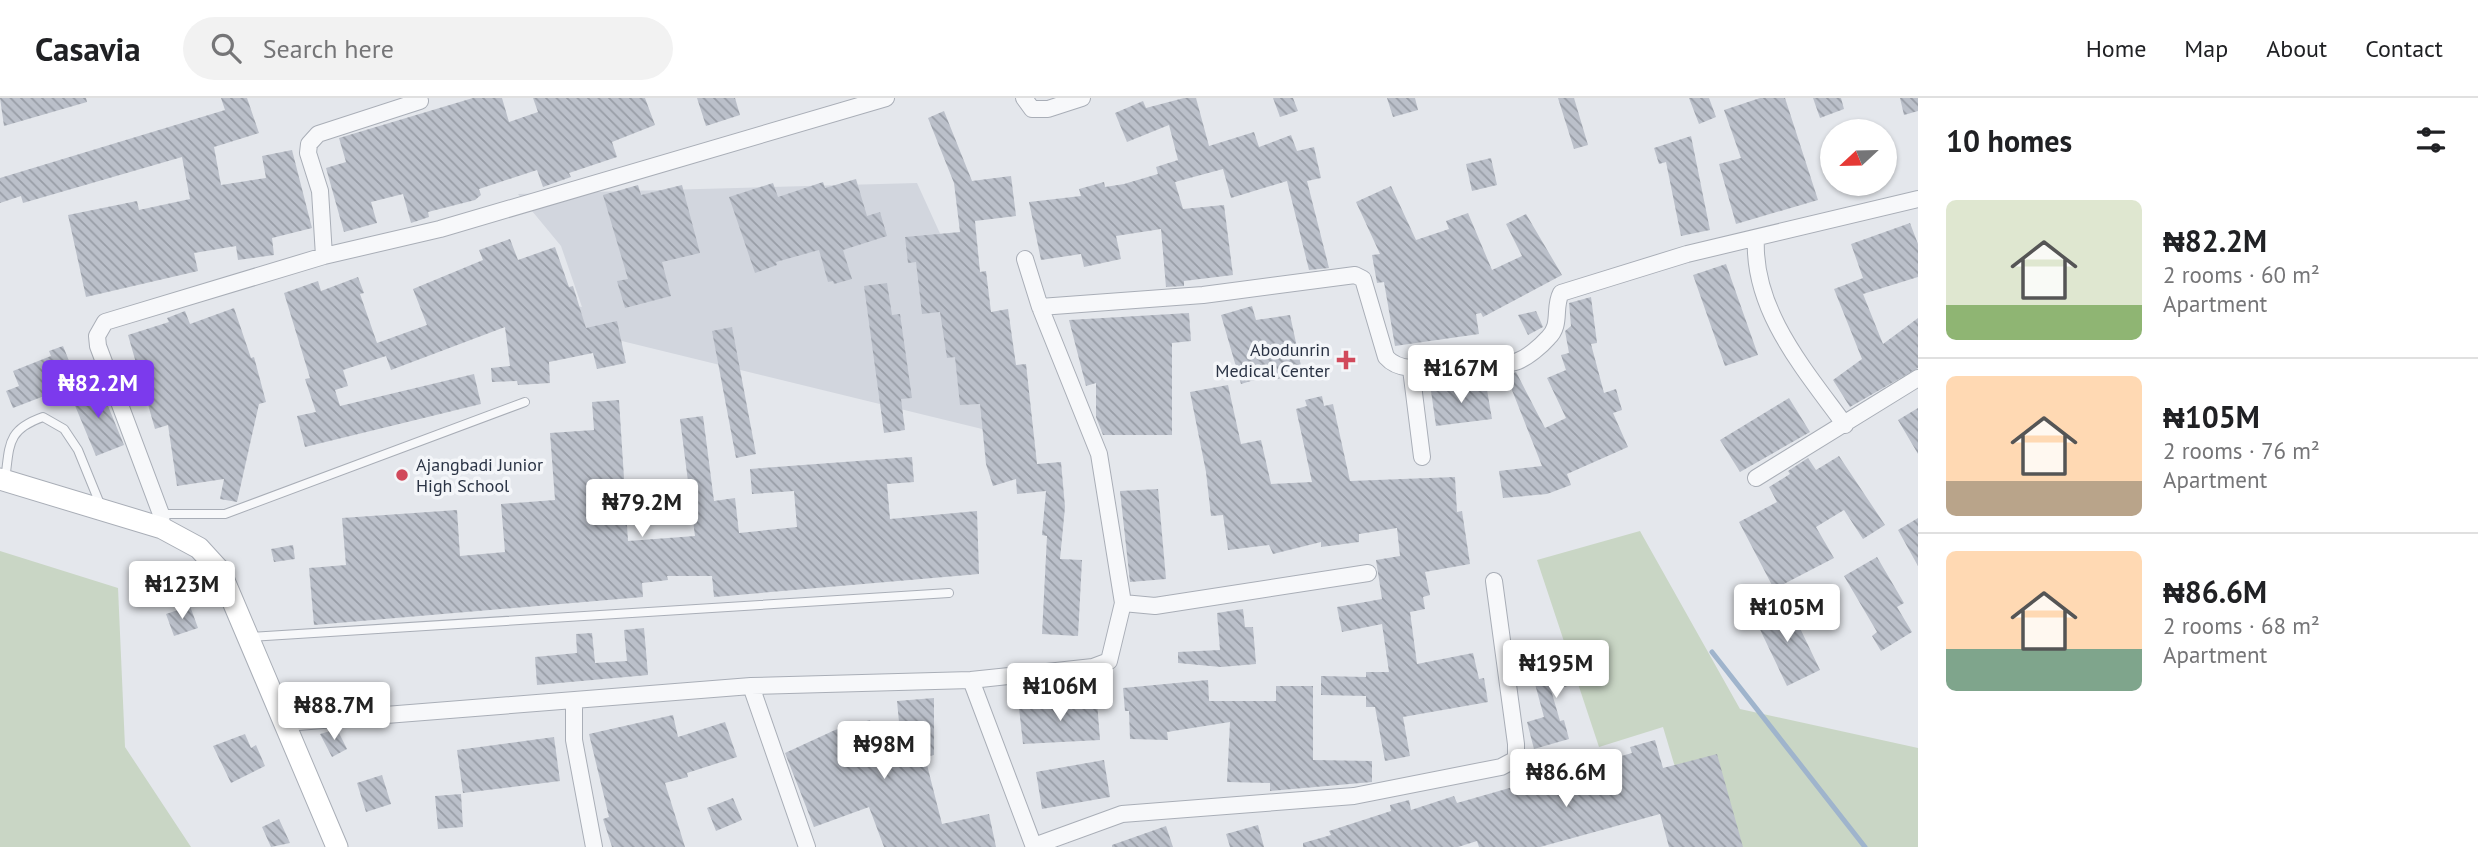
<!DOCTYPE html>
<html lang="en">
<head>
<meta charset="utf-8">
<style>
  :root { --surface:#fff; --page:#f2f2f2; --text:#202124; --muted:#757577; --line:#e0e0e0; --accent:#7c3aed }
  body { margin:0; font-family:"PT Sans",sans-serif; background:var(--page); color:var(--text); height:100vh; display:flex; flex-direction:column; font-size:26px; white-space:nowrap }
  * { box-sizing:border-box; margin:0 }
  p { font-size:23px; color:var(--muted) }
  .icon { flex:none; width:38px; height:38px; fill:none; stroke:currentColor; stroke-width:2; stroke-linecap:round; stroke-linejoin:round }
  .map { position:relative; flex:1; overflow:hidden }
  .drawer { display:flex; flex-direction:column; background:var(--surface); width:560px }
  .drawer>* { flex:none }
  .needle { width:46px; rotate:248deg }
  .controls { position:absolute; left:1820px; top:21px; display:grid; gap:14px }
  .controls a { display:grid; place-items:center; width:77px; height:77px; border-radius:50%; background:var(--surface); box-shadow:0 2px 5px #0004; font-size:35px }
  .price { position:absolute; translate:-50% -60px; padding:0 16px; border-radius:7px; background:#fff; color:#222; font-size:23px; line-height:46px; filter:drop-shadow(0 2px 4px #0008) }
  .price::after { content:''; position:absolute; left:50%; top:42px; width:21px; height:16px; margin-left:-10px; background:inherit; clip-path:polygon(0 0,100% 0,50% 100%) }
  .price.current { background:var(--accent); color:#fff }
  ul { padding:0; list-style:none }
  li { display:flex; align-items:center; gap:21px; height:175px; padding:0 28px }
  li+li { border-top:2px solid var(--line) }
  li span { display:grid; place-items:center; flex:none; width:196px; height:140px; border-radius:10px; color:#555 }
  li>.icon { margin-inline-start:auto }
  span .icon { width:84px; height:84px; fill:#fffc; stroke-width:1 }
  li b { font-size:30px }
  h2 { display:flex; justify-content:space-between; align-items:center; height:84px; padding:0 28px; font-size:30px }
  header { display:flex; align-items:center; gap:42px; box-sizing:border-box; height:98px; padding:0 35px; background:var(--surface); border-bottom:2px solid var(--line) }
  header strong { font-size:33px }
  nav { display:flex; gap:38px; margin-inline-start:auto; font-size:24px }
  .search { width:490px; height:63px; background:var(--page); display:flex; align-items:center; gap:18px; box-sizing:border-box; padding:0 24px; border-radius:38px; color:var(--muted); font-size:26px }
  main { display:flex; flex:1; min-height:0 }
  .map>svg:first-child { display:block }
  .built { fill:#d2d6de }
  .grass { fill:#c9d6c5 }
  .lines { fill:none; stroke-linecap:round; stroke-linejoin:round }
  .stream { stroke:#9fb4cc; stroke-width:5 }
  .building { fill:url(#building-back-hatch) }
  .lane-casing { stroke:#a9aeb7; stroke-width:10 }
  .street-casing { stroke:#a9aeb7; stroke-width:18 }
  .secondary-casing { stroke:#a9aeb7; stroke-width:23 }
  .lane { stroke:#f7f8fa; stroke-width:8 }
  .street { stroke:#f7f8fa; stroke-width:16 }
  .secondary { stroke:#fff; stroke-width:21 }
  .poi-dot { fill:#d1495b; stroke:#f4f6f9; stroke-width:2.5 }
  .labels { text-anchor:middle; stroke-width:7; stroke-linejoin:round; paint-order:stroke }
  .poi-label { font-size:18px; fill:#2b3445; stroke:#f4f6f9; text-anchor:end }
</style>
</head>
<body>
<header>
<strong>Casavia</strong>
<div class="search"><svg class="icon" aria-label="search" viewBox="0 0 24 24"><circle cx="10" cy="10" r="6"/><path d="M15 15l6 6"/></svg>Search here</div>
<nav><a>Home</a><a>Map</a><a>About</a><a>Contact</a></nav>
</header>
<main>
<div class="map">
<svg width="1918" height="749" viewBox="0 0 1918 749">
  <defs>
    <pattern id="building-back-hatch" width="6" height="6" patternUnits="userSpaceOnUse" patternTransform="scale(1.75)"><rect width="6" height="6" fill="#bbc0ca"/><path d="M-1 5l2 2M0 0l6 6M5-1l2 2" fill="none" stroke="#989da6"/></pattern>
  </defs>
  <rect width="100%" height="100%" fill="#e4e7ec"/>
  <!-- built -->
  <path class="built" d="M 917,85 L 1035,344 L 540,223 L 536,202 L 582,209 L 561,148 L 518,96 Z"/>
  <!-- grass -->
  <path class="grass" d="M 1640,433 L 1740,611 L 1918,650 L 1918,749 L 1699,749 L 1663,629 L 1599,649 L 1537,462 Z
    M 0,453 L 118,490 L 125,649 L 191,749 L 0,749 Z"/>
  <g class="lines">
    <!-- stream -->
    <path class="stream" d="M 1712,554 L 1865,749"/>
  </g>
  <!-- building -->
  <path class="building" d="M 0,0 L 86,0 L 87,4 L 4,28 Z
    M 221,0 L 247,0 L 259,35 L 214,49 L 221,87 L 266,80 L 262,58 L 292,52 L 312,130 L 272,140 L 274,157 L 238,162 L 236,148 L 194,155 L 198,173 L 86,199 L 68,117 L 137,103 L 139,112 L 190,101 L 182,59 L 23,105 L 21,98 L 0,105 L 0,80 L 225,12 Z
    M 473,0 L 502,0 L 509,24 L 538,14 L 533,0 L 645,0 L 655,27 L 612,44 L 617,59 L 569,75 L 571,79 L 543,89 L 537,72 L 479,91 L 481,97 L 475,102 L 428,114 L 429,119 L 411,125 L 403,96 L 371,104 L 377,125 L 344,134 L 326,70 L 346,64 L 339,40 Z
    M 697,0 L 735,0 L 740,17 L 706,28 Z
    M 1184,0 L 1196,0 L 1209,48 L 1254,34 L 1259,49 L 1291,37 L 1297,53 L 1314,49 L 1321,80 L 1307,83 L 1329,170 L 1309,172 L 1287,83 L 1231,100 L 1223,71 L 1175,84 L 1183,111 L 1224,107 L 1233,177 L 1184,183 L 1184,188 L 1166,189 L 1161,131 L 1116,138 L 1121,161 L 1084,169 L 1081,156 L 1041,162 L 1029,104 L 1081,98 L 1079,91 L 1104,84 L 1105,89 L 1124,86 L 1158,76 L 1156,69 L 1178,62 L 1169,27 L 1127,44 L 1115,15 L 1143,3 L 1146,10 Z
    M 1273,0 L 1293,0 L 1298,13 L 1280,19 Z
    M 1387,0 L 1415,0 L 1418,12 L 1393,19 Z
    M 1558,0 L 1574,0 L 1588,47 L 1574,51 Z
    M 1689,0 L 1709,0 L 1716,19 L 1699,26 Z
    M 1760,0 L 1785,0 L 1818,102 L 1736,126 L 1719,66 L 1741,60 L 1724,12 Z
    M 1813,0 L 1841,0 L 1844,11 L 1820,20 Z
    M 1900,0 L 1918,0 L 1918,13 L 1904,17 Z
    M 944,13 L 972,83 L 1011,78 L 1016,118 L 975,123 L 980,174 L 986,173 L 991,214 L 1008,211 L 1016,267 L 1026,266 L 1037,366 L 1061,364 L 1065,409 L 1060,461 L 1082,462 L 1078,538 L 1042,536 L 1047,438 L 1042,437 L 1046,393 L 1017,396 L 1016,381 L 993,388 L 986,366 L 980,306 L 960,307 L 955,259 L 947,260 L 940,214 L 922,216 L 916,164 L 908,165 L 905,139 L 960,134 L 954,85 L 928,20 Z
    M 1691,38 L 1710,132 L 1681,138 L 1666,64 L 1659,66 L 1654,50 Z
    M 1491,60 L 1497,87 L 1472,93 L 1466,66 Z
    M 856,81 L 867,118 L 880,114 L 887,138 L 843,152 L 852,181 L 834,186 L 833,183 L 828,184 L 819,152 L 776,164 L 777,167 L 755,175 L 729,99 L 773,85 L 778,99 L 823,84 L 825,90 Z
    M 638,87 L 641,97 L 682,87 L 700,155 L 662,164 L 671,198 L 625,210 L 617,183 L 628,181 L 603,97 Z
    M 1391,88 L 1416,142 L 1449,131 L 1446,123 L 1468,115 L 1492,172 L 1522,158 L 1506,126 L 1526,116 L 1562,177 L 1483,219 L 1481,215 L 1476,216 L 1479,236 L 1395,248 L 1384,184 L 1377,185 L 1372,157 L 1380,156 L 1356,104 Z
    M 1910,125 L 1918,146 L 1918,179 L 1863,196 L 1883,246 L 1918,220 L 1918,270 L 1850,309 L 1833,282 L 1862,261 L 1834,191 L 1863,180 L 1851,146 Z
    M 510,141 L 518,162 L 555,149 L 569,189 L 573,188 L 586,230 L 617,223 L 626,265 L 597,271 L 593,255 L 549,264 L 550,285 L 518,287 L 517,283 L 492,284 L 491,270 L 510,268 L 505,229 L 391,272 L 386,258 L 343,272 L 348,288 L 335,292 L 340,308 L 474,276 L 481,306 L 305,349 L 297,318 L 316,314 L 305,281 L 310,280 L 284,195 L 318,183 L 321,193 L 358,179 L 364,195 L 360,196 L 377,245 L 427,227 L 413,191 L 483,162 L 479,152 Z
    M 1726,166 L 1758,257 L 1725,268 L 1693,177 Z
    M 887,185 L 892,217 L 900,216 L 912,300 L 901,301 L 905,332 L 884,335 L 864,188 Z
    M 1591,199 L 1597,245 L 1591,246 L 1604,295 L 1616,291 L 1622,312 L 1613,315 L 1628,349 L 1567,376 L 1571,387 L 1547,396 L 1503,400 L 1499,373 L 1542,368 L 1506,277 L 1516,274 L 1545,330 L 1566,320 L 1547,280 L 1566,272 L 1561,257 L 1569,255 L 1565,233 L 1571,228 L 1569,205 Z
    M 1252,208 L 1256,222 L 1290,217 L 1303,277 L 1276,281 L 1274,276 L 1241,286 L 1221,217 Z
    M 234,210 L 251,260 L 254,259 L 266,304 L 259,306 L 237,404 L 220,401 L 224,381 L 177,388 L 168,327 L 155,331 L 128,237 L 169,224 L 167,220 L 185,213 L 190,226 Z
    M 1536,213 L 1543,229 L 1528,237 L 1518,217 Z
    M 1189,215 L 1191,243 L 1172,245 L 1172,337 L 1103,337 L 1096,319 L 1096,285 L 1086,288 L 1069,222 Z
    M 732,229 L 756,356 L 736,360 L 712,233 Z
    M 63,248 L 78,285 L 13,310 L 6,293 L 19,288 L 13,273 L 51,258 L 49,253 Z
    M 99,286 L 124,347 L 96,358 L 71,298 Z
    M 1486,286 L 1492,321 L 1436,328 L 1431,293 Z
    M 1228,287 L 1241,346 L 1261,342 L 1271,386 L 1312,384 L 1296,311 L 1307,308 L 1305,302 L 1322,298 L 1324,308 L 1333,306 L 1350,383 L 1455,379 L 1457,414 L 1462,413 L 1470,466 L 1425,474 L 1430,497 L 1423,499 L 1425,511 L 1410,514 L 1417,566 L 1473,555 L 1479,581 L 1484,580 L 1488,604 L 1403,619 L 1410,658 L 1385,663 L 1375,609 L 1366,609 L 1366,598 L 1321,597 L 1321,578 L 1366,579 L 1366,574 L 1389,574 L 1382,526 L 1342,534 L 1337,509 L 1382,501 L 1376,462 L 1400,458 L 1397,430 L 1359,436 L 1359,444 L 1321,449 L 1321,444 L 1273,456 L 1269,447 L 1228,452 L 1223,417 L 1211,418 L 1206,374 L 1190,294 Z
    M 1789,300 L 1810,334 L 1740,374 L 1720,342 Z
    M 619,302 L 628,443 L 695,438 L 680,321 L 703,318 L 714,403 L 735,400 L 739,435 L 797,429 L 794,393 L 752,396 L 750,371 L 912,359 L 914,384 L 887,386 L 890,421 L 977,413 L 979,476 L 714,499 L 712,478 L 667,478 L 668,482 L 642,485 L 643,499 L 314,527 L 309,470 L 346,467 L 342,420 L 457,412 L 460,458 L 505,454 L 501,406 L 555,402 L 550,335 L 594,332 L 592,304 Z
    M 1918,310 L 1918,356 L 1898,322 Z
    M 1839,358 L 1885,427 L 1863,441 L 1844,412 L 1816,429 L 1834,460 L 1774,491 L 1739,424 L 1777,404 L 1769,389 L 1790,376 L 1788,373 L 1808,360 L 1816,372 Z
    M 1158,391 L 1166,481 L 1130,484 L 1120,393 Z
    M 1918,420 L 1918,468 L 1898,432 Z
    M 293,447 L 295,461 L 274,464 L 271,451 Z
    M 1877,459 L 1904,505 L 1897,509 L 1912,534 L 1881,553 L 1872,538 L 1877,534 L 1844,478 Z
    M 1787,503 L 1820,572 L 1787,588 L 1754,519 Z
    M 190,508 L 198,530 L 174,538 L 166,516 Z
    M 1243,511 L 1245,529 L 1253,529 L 1256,566 L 1221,569 L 1178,565 L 1178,554 L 1220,552 L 1217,515 Z
    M 644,530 L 648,577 L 537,587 L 535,559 L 577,555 L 576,536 L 592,535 L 595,565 L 627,563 L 624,532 Z
    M 1591,560 L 1597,581 L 1551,592 L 1560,623 L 1564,622 L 1569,641 L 1534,651 L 1527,624 L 1544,619 L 1532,575 Z
    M 1208,582 L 1209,603 L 1276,603 L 1276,588 L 1313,588 L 1313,662 L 1372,663 L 1372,684 L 1270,693 L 1270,685 L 1227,684 L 1230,624 L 1167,634 L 1168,642 L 1130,641 L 1129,613 L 1125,613 L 1123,590 Z
    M 934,600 L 934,657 L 925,659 L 942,726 L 989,716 L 996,749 L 884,749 L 869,709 L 814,729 L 785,655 L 835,632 L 870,622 L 872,629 L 899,624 L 897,603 Z
    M 1097,604 L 1100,642 L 1023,646 L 1019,610 Z
    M 673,617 L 678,639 L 725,624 L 737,659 L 687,675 L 688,679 L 665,685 L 685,749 L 612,749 L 603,721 L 609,719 L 589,636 Z
    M 337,631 L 347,651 L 332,659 L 320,636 Z
    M 245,636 L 251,650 L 256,647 L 265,668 L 231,685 L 213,648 Z
    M 554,639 L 560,683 L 463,695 L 457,652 Z
    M 1655,642 L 1663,670 L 1717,656 L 1743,749 L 1669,749 L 1660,716 L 1540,749 L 1479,749 L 1477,743 L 1458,749 L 1303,749 L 1303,745 L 1331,737 L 1329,733 L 1391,713 L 1390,707 L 1409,702 L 1411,712 L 1454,698 L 1457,705 L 1632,655 L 1630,649 Z
    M 1104,662 L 1110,699 L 1042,711 L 1036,674 Z
    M 382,677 L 391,706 L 366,714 L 357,685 Z
    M 461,696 L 463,729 L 438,731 L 435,698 Z
    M 733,700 L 742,722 L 716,733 L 707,710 Z
    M 279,721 L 290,745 L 271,749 L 262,729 Z
    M 1258,727 L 1264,749 L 1230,749 L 1226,736 Z
    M 1166,728 L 1173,749 L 1112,749 L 1112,747 Z"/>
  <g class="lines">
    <defs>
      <path id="lane" d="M 5,382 C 10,347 6,332 43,319 L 64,331 L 78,352 L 100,406
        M 161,416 L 225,416 L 525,304
        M 250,539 L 949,495"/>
      <path id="street" d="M 1024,0 L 1032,11 L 1048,11 L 1082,0
        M 1756,140 C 1752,212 1805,272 1845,327
        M 324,158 L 320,93 L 308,55 L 309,46 L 318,36 L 420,3
        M 1040,209 L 1203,197 L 1355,177 L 1363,181 L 1386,259 C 1392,266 1400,269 1410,270 C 1430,273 1500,270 1518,263 C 1528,259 1541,248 1548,240 C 1562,227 1553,210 1561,195 L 1687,156 L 1918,101
        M 1411,271 L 1422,359
        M 1756,380 L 1918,280
        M 162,430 L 161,416 L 98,248 L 97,238 L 105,224 L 324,158 L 440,131 L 886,0
        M 1123,505 L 1155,508 L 1368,475
        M 971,582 L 1034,749
        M 751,588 L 807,749
        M 574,603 L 574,642 L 594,749
        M 285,625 L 751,588 L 971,582 L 1093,569 L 1109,563 L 1123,505 L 1099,356 L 1040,209 L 1025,161
        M 1034,748 L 1122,716 L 1354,698 L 1501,669 L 1516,661 L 1516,646 L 1494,483"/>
      <path id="secondary" d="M 0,381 L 162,430 L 199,450 L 220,473 L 337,749"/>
    </defs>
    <!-- lane casing -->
    <use href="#lane" class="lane-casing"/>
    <!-- street casing -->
    <use href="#street" class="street-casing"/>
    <!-- secondary casing -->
    <use href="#secondary" class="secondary-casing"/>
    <!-- lane -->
    <use href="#lane" class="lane"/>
    <!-- street -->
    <use href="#street" class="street"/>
    <!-- secondary -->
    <use href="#secondary" class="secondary"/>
  </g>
  <!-- markers -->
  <g class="poi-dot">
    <path d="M1342.5 251.5h7v7h7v7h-7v7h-7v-7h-7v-7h7z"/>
    <circle cx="402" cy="377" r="7"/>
  </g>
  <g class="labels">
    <!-- poi labels -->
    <g class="poi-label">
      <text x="1330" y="258">Abodunrin<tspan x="1330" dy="21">Medical Center</tspan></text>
      <text x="416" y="373" text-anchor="start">Ajangbadi Junior<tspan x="416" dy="21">High School</tspan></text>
    </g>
  </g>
</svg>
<div class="controls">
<a><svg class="needle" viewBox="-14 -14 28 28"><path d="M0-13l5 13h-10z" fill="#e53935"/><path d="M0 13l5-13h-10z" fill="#757577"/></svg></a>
</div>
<b class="price" style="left:1461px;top:307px">₦167M</b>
<b class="price current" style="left:98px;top:322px">₦82.2M</b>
<b class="price" style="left:642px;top:441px">₦79.2M</b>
<b class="price" style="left:182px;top:523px">₦123M</b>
<b class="price" style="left:1787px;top:546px">₦105M</b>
<b class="price" style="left:1556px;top:602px">₦195M</b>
<b class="price" style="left:1060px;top:625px">₦106M</b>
<b class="price" style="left:334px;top:644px">₦88.7M</b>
<b class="price" style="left:884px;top:683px">₦98M</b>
<b class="price" style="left:1566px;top:711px">₦86.6M</b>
</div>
<section class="drawer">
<h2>10 homes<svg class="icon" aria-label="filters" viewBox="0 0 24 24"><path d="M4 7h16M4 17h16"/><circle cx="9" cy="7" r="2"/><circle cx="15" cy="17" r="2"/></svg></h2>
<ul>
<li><span style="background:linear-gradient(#dfe7d0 75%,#8fb573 0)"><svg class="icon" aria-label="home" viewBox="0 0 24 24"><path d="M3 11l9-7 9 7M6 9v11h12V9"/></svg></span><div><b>₦82.2M</b><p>2 rooms · 60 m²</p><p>Apartment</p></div></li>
<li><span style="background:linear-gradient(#ffd9b3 75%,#b9a48a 0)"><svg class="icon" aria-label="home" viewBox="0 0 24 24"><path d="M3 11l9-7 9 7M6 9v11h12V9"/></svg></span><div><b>₦105M</b><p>2 rooms · 76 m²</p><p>Apartment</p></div></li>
<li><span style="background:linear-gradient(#ffd9b3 70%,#7fa58c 0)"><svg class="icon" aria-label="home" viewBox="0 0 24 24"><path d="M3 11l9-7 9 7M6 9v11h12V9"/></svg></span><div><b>₦86.6M</b><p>2 rooms · 68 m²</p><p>Apartment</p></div></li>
</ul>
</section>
</main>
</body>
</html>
